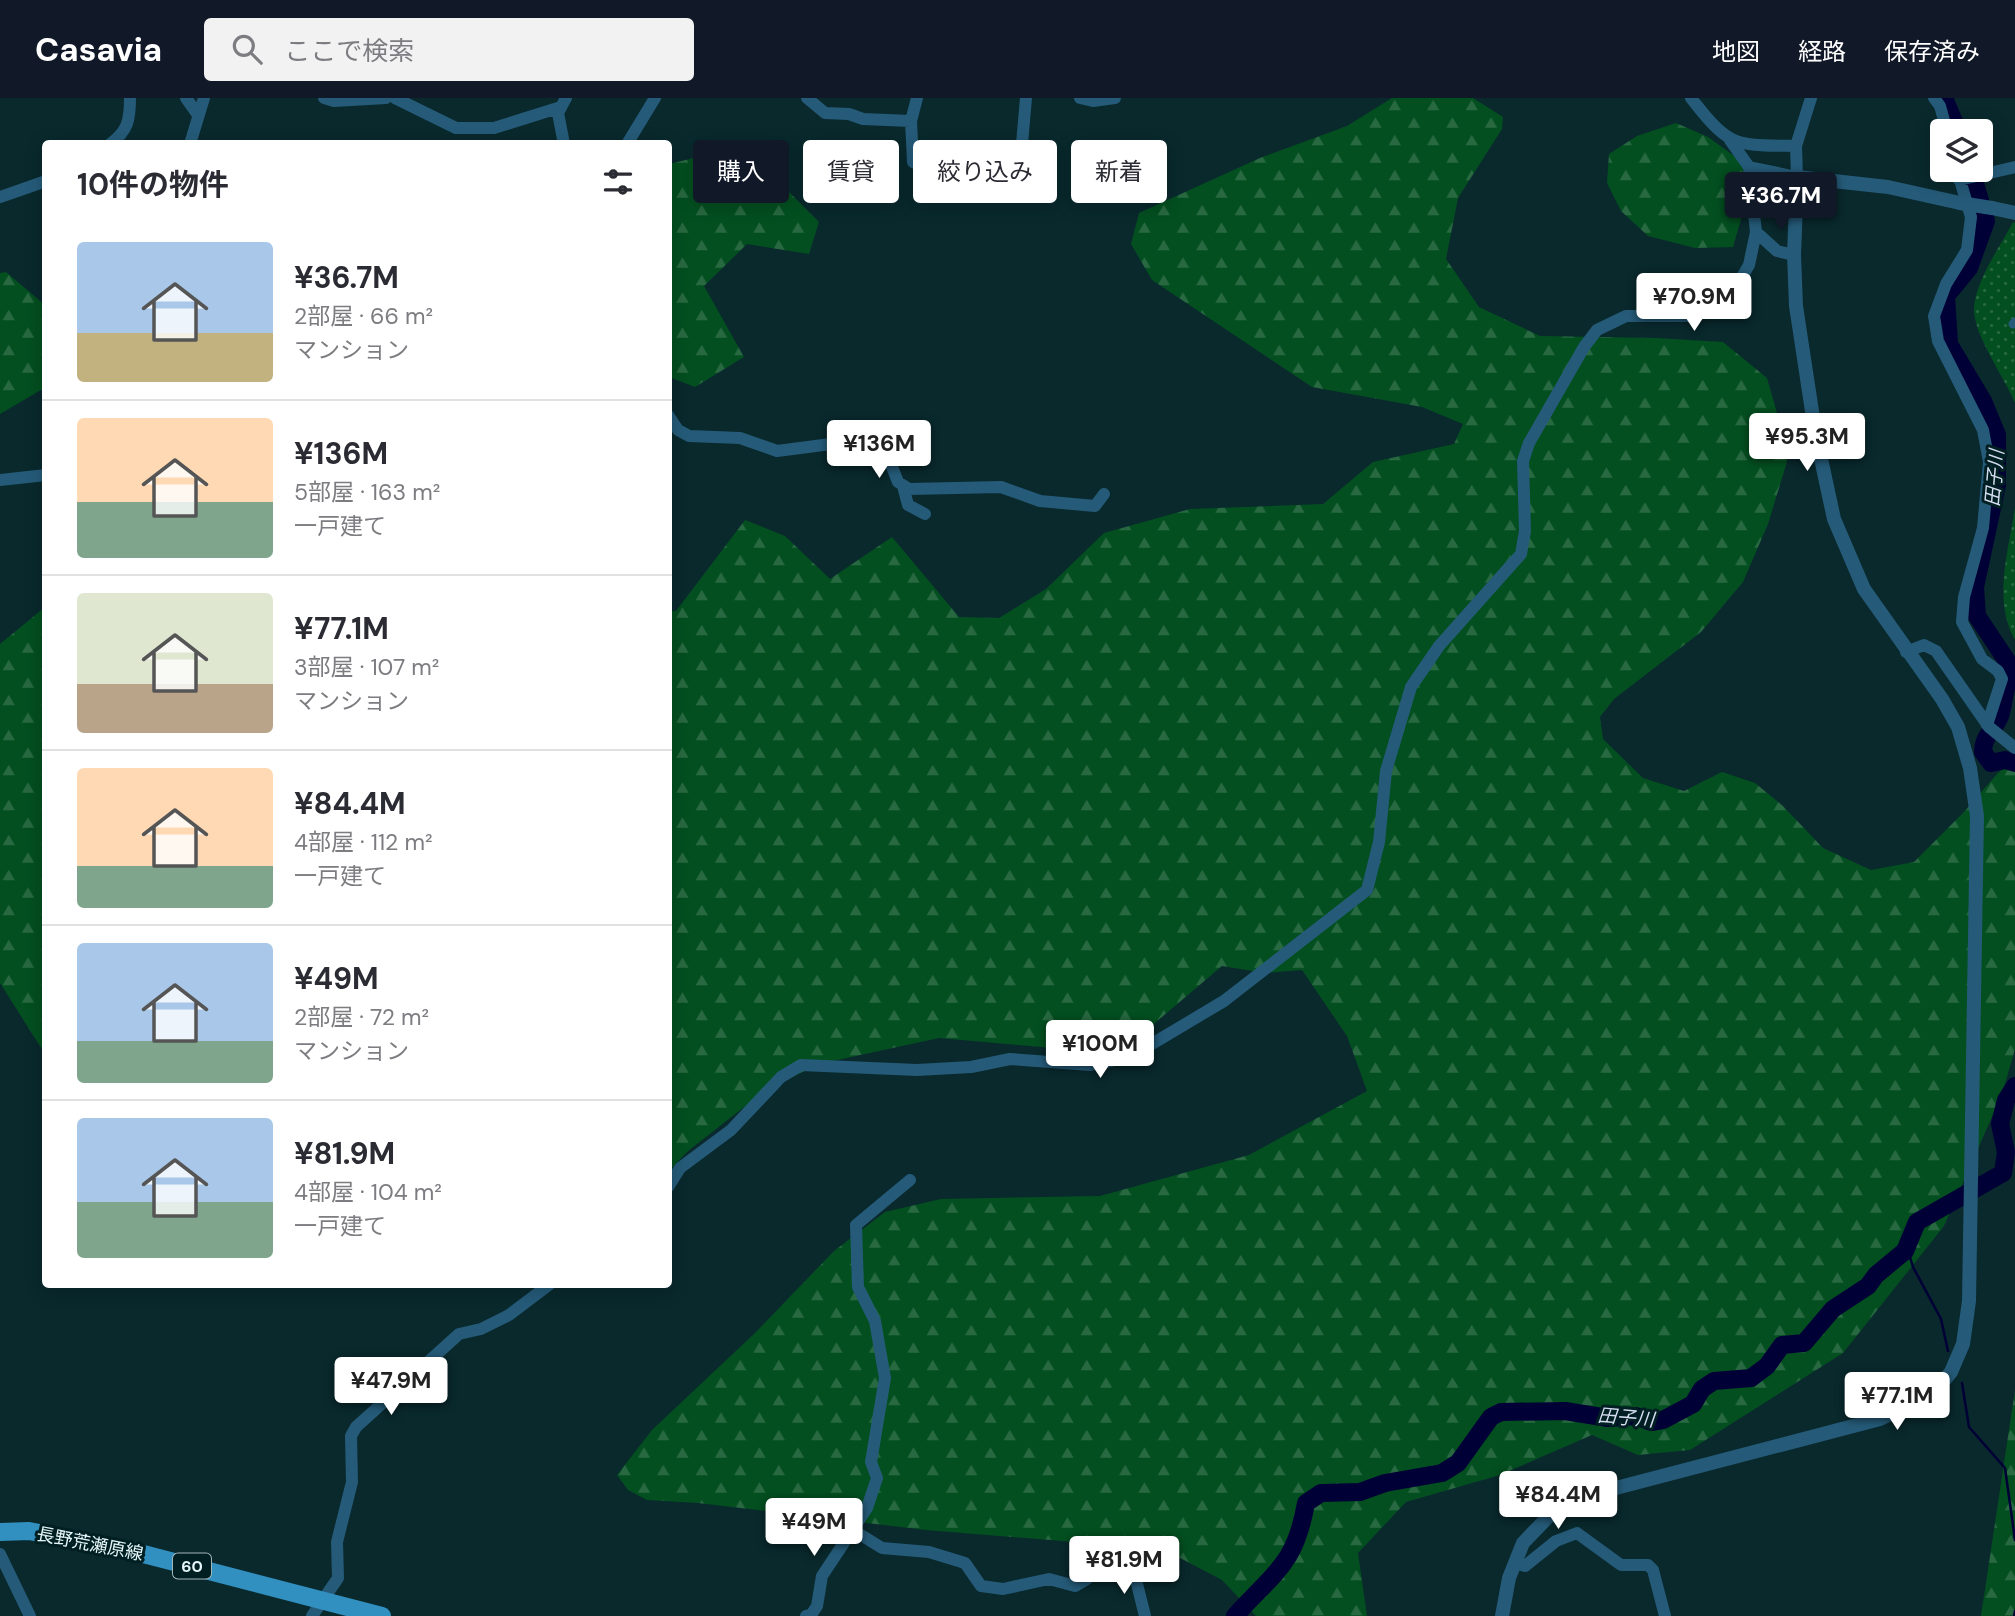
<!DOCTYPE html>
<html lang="ja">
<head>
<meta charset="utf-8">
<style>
  :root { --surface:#fff; --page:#f2f2f3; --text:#2b2b33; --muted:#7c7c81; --line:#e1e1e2; --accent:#111827 }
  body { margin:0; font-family:"DM Sans","Noto Sans JP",sans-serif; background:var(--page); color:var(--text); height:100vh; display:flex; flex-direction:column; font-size:26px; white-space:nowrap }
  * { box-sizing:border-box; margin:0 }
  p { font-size:23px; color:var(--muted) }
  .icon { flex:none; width:38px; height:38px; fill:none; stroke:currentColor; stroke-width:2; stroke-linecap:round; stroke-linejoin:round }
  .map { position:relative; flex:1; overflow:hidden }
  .details { position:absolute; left:42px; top:42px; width:630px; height:1148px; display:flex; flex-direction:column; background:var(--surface); border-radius:7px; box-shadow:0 4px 18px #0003 }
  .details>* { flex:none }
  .hud { position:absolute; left:693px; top:42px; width:665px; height:63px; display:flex; gap:14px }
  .fabs { position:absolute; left:1930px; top:21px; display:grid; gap:14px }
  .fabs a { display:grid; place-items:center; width:63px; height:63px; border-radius:7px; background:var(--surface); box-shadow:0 4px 18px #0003; font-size:35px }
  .price { position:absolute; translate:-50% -60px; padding:0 16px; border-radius:7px; background:#fff; color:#222; font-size:23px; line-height:46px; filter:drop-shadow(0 2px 4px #0008) }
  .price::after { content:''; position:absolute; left:50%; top:42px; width:21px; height:16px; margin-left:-10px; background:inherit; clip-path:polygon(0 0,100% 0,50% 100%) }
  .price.on { background:var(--accent); color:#fff }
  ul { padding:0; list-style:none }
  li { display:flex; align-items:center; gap:21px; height:175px; padding:0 35px }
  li+li { border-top:2px solid var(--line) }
  li span { display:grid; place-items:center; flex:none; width:196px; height:140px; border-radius:7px; color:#555 }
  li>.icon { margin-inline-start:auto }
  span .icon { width:84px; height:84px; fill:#fffc; stroke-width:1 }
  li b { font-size:30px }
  h2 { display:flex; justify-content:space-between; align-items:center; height:84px; padding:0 35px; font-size:30px }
  .tag { padding:0 24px; border-radius:7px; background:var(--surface); box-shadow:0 4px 18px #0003; font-size:24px; line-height:63px }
  .tag.on { background:var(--accent); color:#fff }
  header { display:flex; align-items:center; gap:42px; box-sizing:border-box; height:98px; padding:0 35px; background:var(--accent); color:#fff }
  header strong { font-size:33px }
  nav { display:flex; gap:38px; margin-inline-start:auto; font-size:24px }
  .search { width:490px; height:63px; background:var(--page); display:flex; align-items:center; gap:18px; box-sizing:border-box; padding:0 24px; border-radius:7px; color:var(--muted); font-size:26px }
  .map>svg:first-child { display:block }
  .grass { fill:url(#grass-dots) }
  .forest { fill:url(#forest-firs) }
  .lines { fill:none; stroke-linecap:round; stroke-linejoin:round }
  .stream { stroke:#000036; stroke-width:2.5 }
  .river { stroke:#000036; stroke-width:18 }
  .pedestrian { stroke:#255b79; stroke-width:9 }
  .minor { stroke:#255b79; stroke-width:12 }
  .tertiary { stroke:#255b79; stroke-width:14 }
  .primary { stroke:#3190c0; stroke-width:18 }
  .tertiary-bridge { stroke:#255b79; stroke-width:14 }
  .labels { text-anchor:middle; stroke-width:6; stroke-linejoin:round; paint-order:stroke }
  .shield { fill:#001f23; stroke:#a1b6b9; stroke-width:2 }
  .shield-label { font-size:16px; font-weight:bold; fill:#e6f7f9 }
  .street-label { font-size:18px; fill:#e6f7f9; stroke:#001f23 }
  .water-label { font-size:19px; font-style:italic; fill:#d5def1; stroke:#001f23 }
</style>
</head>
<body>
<header>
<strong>Casavia</strong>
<div class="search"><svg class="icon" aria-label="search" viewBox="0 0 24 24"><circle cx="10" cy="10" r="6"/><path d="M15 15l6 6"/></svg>ここで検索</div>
<nav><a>地図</a><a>経路</a><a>保存済み</a></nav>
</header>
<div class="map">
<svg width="2015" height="1518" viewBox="0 0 2015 1518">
  <defs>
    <pattern id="grass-dots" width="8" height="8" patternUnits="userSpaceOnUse" patternTransform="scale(1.75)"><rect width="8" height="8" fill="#034f20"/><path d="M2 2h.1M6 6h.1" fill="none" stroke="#286941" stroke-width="1.8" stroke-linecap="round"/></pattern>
    <pattern id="forest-firs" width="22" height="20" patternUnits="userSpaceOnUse" patternTransform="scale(1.75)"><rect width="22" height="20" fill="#034f20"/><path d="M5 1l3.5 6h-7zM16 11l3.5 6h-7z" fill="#286941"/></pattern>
  </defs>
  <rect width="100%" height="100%" fill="#09292d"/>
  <!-- grass -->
  <path class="grass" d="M 2013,124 L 2015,125 L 2015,305 C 2005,280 1972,235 1974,209 C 1977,180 2000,149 2013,124 Z
    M 2015,409 L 2015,542 C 1992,502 2009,452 2015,409 Z"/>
  <!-- forest -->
  <path class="forest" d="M 1392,0 L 1473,0 L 1503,19 L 1502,31 L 1458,100 L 1446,161 L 1479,209 L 1540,238 L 1656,240 L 1723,244 L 1767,280 L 1789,357 L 1768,426 L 1743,484 L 1701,534 L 1614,601 L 1600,619 L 1603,641 L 1643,680 L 1684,693 L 1722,674 L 1755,685 L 1783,708 L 1823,750 L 1871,772 L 1914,764 L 1963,715 L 1998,675 L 2015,662 L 2015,951 L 2002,996 L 1944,1128 L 1843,1255 L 1690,1352 L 1638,1357 L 1592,1337 L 1500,1377 L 1406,1404 L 1358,1455 L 1367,1518 L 1256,1518 L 1222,1482 L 1163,1451 L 926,1432 L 698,1405 L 647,1402 L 628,1392 L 617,1377 L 652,1332 L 755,1235 L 834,1153 L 885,1114 L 941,1101 L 1100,1098 L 1249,1057 L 1367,993 L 1347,938 L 1302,872 L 1265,875 L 1222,868 L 1142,936 L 1052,950 L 939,940 L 819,966 L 766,992 L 688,1053 L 669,1073 L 669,513 L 676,513 L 745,422 L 785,438 L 830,481 L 892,439 L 959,519 L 999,520 L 1046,491 L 1104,435 L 1190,411 L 1323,406 L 1373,364 L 1454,346 L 1463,326 L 1422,309 L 1312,289 L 1152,182 L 1131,146 L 1139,115 L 1260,60 L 1347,28 Z
    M 1676,25 L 1708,39 L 1755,73 L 1733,149 L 1695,150 L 1648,138 L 1621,113 L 1607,85 L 1609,56 L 1637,38 Z
    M 743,48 L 819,124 L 809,156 L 747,146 L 704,188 L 744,259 L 695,289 L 669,279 L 669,66 Z
    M 6,174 L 45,207 L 46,289 L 0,316 L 0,175 Z
    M 45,509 L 45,956 L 0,885 L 0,546 Z
    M 2015,1292 L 2015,1518 L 1981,1518 Z"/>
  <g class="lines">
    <!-- stream -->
    <path class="stream" d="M 1907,1149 L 1913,1169 L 1941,1221 L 1948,1253
      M 1962,1285 L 1969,1329 L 2005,1370 L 2015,1442
      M 2014,1518 L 2015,1513"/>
    <!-- river -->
    <path class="river" d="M 1944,0 L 1958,33
      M 1971,72 L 1986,123 L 1969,170 L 1946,198 L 1949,246 L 1983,303 L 1997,337 L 1997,387 L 1975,489 L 1977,518 L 2015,575
      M 2015,575 C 2003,586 2005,603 2000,618 C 1995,632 1983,637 1983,654 L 1991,665 L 2005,662 L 2015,665
      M 1235,1518 C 1274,1474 1295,1468 1306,1405 L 1321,1395 L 1360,1394 L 1385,1385 L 1442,1375 L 1458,1365 L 1491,1319 L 1501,1314 L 1565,1313 L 1608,1320 L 1636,1318 L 1651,1324 L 1663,1322 L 1693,1306 L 1702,1291 L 1714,1283 L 1751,1280 L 1767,1268 L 1782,1247 L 1804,1245 L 1833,1211 L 1868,1188 L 1876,1177 L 1905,1153 L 1917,1124 L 2003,1075 L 2006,1054 L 2000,1026 L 2006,1002 L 2015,988"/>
    <!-- pedestrian -->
    <path class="pedestrian" d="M 2013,226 L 2015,224"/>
    <!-- minor -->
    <path class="minor" d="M 186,0 L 198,17
      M 324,0 L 334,3 L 386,0
      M 395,0 L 456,30 L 494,30 L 561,9
      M 807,0 L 825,15 L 849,16 L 863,21 L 911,23 L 913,64 L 930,72 L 1020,72
      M 1080,0 L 1093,3 L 1115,0
      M 1691,0 C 1730,50 1734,47 1796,48
      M 1934,0 L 1940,8 L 1947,33
      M 911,23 L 917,0
      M 110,46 C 128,33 130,22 130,0
      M 190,46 L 204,0
      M 564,46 L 558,15 L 566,0
      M 627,46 L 655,0
      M 1749,69 L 1797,79 L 1796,48 L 1811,0
      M 1957,72 L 1971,119 L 1967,152 L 1946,186 L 1934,218 L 1938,243 L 1983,332 L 1989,364 L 1983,430 L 1964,499 L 1962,524 L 1982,561 L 1998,573 L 2002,581 L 1987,627
      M 1019,80 L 1026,0
      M 1959,82 L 2015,69
      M 0,99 L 46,83
      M 1756,134 L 1777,153 L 1794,157
      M 668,317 L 678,332 L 689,338 L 740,340 L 777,353 L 831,346 L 871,334 L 879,336 L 898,384 L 909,391 L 1001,389 L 1040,403 L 1095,408 L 1104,396
      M 0,382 L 46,377
      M 903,388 L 908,407 L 925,416
      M 1906,554 L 1924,547 L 1936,553 L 1989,629 L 2015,650
      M 668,1089 L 680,1070 L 731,1032 L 781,979 L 801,967 L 917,972 L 971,969 L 1010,961 L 1090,967 L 1130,959 L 1224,903 L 1367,792 L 1379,744 L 1386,673 L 1411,589 L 1439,548 L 1521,456 L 1525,433 L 1523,363 L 1529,345 L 1584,249 L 1597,232 L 1626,218 L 1693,218 L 1711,211 L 1739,184 L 1749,167 L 1756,134 L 1749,69 L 1730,42
      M 853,1432 L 882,1450 L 929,1454 L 965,1465 L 981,1488 L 1003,1491 L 1049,1481 L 1075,1488 L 1087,1481 L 1097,1462 L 1113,1460 L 1133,1470 L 1145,1518
      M 0,1456 L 30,1518
      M 1515,1465 L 1525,1468 L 1556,1443 L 1577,1435 L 1621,1467 L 1648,1467 L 1653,1472 L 1665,1518
      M 312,1518 L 338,1480 L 337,1444 L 352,1384 L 351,1338 L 356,1329 L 459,1236 L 481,1231 L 509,1217 L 550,1186
      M 806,1518 L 811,1517 L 817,1508 L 822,1478 L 867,1410 L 877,1380 L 871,1364 L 885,1280 L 875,1223 L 858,1189 L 856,1127 L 910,1082"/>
    <!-- tertiary -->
    <path class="tertiary" d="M 1992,110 L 2015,115
      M 1502,1518 L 1509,1480 L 1523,1445 L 1548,1419 L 1593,1396 L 1880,1321 L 1933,1296 L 1951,1274 L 1963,1246 L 1969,1203 L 1977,718 L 1970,670 L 1958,629 L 1942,601 L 1864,491 L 1834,421 L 1815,333 L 1796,208 L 1794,157 L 1797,79 L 1888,89 L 1960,105"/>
    <!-- primary -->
    <path class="primary" d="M 0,1434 L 29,1433 L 128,1452 L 382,1518"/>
    <!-- tertiary-bridge -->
    <path class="tertiary-bridge" d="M 1960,105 L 1992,110"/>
  </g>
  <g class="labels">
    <!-- shield labels -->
    <rect class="shield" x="173" y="1455.5" width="38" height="25" rx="5"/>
    <g class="shield-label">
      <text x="192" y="1474">60</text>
    </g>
    <!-- street labels -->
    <g class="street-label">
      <text transform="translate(90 1446) rotate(11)" y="6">長野荒瀬原線</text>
    </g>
    <!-- water labels -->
    <g class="water-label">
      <text transform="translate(1994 380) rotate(-85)" y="7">田子川</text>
      <text transform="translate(1626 1319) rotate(5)" y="7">田子川</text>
    </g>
  </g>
</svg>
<div class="fabs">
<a><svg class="icon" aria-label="layers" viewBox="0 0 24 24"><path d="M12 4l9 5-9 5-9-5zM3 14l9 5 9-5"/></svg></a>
</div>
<b class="price on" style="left:1781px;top:134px">¥36.7M</b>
<b class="price" style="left:1694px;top:235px">¥70.9M</b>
<b class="price" style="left:1807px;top:375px">¥95.3M</b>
<b class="price" style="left:879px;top:382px">¥136M</b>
<b class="price" style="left:1100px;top:982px">¥100M</b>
<b class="price" style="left:391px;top:1319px">¥47.9M</b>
<b class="price" style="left:1897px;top:1334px">¥77.1M</b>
<b class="price" style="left:1558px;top:1433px">¥84.4M</b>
<b class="price" style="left:814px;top:1460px">¥49M</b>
<b class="price" style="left:1124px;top:1498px">¥81.9M</b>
<div class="hud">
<a class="tag on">購入</a>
<a class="tag">賃貸</a>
<a class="tag">絞り込み</a>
<a class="tag">新着</a>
</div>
<section class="details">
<h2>10件の物件<svg class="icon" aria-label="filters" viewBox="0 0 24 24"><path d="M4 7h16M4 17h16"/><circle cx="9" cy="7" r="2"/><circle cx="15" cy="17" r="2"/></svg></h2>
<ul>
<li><span style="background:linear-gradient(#a9c7e8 65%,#c2b280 0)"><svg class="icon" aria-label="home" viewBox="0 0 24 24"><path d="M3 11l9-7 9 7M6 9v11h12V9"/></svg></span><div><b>¥36.7M</b><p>2部屋 · 66 m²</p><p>マンション</p></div></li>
<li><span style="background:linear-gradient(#ffd9b3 60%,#7fa58c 0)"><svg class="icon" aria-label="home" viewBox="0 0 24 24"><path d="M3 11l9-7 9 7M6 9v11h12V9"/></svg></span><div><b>¥136M</b><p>5部屋 · 163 m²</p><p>一戸建て</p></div></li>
<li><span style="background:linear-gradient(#dfe7d0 65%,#b9a48a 0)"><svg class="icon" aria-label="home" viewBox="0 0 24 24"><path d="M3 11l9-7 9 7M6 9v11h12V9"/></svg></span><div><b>¥77.1M</b><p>3部屋 · 107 m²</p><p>マンション</p></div></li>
<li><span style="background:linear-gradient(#ffd9b3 70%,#7fa58c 0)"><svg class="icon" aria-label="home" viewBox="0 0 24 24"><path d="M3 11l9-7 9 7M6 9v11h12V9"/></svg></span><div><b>¥84.4M</b><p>4部屋 · 112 m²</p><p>一戸建て</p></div></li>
<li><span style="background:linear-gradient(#a9c7e8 70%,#7fa58c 0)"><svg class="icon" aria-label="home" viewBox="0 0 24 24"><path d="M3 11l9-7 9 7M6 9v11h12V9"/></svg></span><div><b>¥49M</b><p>2部屋 · 72 m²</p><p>マンション</p></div></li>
<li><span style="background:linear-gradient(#a9c7e8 60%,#7fa58c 0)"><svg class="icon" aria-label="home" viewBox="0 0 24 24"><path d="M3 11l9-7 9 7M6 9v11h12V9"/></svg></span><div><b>¥81.9M</b><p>4部屋 · 104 m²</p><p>一戸建て</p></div></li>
</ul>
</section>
</div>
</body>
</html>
